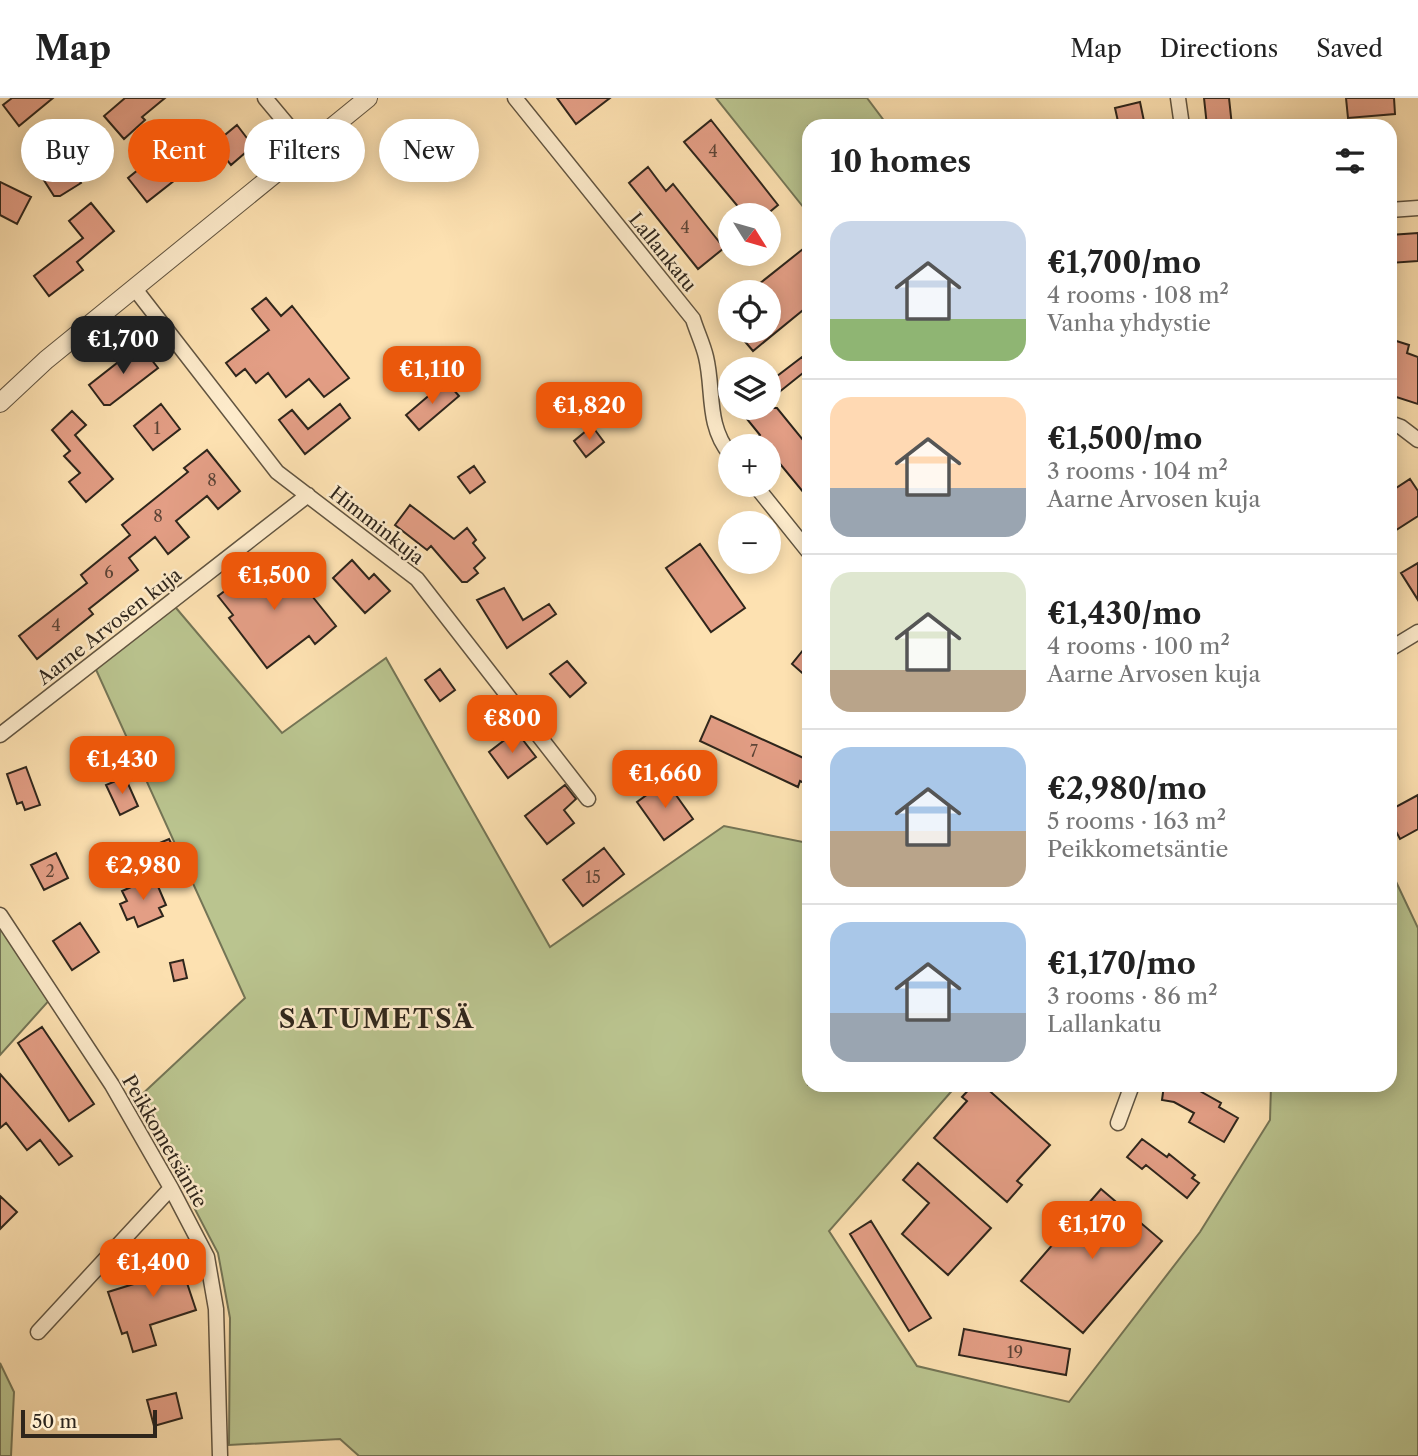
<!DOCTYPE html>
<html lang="en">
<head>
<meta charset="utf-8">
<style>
  :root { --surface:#fff; --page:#f6f6f6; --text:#222; --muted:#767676; --line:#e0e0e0; --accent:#ea580c }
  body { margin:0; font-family:"Libre Caslon Text",serif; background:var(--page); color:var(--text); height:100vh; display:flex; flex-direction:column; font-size:26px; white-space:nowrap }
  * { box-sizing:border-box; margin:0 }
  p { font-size:23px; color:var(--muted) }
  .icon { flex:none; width:38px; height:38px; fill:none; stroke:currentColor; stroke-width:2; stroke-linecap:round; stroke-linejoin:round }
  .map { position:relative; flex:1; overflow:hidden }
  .side { position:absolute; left:802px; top:21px; width:595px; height:973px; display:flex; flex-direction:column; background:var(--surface); border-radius:21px; box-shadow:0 4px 18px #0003 }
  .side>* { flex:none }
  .banner { position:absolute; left:21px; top:21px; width:665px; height:63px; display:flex; gap:14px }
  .needle { width:46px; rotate:127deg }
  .controls { position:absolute; left:718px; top:105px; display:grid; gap:14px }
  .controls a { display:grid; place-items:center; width:63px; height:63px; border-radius:50%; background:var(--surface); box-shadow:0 4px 18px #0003; font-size:35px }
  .scale { position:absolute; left:21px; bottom:18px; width:136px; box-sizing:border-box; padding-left:7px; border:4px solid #2f261c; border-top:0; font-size:19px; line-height:24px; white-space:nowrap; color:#2f261c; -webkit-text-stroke:5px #feeccc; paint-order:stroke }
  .price { position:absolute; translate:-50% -60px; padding:0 16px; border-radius:14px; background:var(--accent); color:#fff; font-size:23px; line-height:46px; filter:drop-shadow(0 2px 4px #0008) }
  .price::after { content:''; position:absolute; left:50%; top:42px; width:21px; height:16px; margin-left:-10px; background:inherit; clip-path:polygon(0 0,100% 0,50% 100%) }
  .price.selected { background:#222; color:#fff }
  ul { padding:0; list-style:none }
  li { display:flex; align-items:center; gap:21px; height:175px; padding:0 28px }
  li+li { border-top:2px solid var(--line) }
  li span { display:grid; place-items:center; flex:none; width:196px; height:140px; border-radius:21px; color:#555 }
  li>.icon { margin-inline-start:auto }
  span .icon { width:84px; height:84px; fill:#fffc; stroke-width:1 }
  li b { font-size:30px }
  h2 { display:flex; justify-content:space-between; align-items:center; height:84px; padding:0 28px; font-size:30px }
  .chip { padding:0 24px; border-radius:32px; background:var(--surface); box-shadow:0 4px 18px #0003; font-size:24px; line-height:63px }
  .chip.selected { background:var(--accent); color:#fff }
  header { display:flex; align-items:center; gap:42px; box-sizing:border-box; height:98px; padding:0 35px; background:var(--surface); border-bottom:2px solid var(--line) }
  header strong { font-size:33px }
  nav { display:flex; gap:38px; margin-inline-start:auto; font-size:24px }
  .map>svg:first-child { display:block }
  .green { fill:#bac48f; stroke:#747556; stroke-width:2 }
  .building { fill:#e39e85; stroke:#2f261c; stroke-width:2 }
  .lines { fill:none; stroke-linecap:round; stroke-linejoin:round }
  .minor-casing { stroke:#625541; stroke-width:17 }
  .tertiary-casing { stroke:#625541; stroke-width:20 }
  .minor { stroke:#feeccc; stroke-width:14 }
  .tertiary { stroke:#feeccc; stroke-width:18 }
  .labels { text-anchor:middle; stroke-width:5; stroke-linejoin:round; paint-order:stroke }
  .number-label { font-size:16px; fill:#5c4436 }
  .street-label { font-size:19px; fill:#2f261c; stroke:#feeccc }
  .district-label { font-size:26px; font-weight:bold; letter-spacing:2px; fill:#2f261c; stroke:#feeccc }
</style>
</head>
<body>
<header>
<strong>Map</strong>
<nav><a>Map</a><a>Directions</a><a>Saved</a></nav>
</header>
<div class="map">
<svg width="1418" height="1358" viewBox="0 0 1418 1358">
  <rect width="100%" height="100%" fill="#fde1b1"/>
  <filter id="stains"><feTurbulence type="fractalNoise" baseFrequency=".00286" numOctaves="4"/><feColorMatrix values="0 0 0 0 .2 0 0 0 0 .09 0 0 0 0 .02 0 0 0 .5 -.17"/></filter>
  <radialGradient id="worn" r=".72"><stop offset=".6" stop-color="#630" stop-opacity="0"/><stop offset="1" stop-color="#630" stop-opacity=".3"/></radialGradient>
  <!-- green -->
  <path class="green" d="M 716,0 L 867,0 L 888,28 L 808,28 L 808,115 Z
    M 171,504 L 282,635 L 386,560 L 550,849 L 724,728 L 808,745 L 808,987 L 957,987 L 829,1133 L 917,1268 L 1069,1304 L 1200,1134 L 1270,1022 L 1271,987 L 1390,987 L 1390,771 L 1418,830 L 1418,1358 L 359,1358 L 340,1341 L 229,1347 L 230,1220 L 218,1155 L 137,1001 L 245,900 L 93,565 Z
    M 0,817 L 53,898 L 0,957 Z
    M 0,1265 L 14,1294 L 11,1358 L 0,1358 Z"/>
  <!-- building -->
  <path class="building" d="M 12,0 L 53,0 L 19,28 L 3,7 Z
    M 125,0 L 165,0 L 142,19 L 145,22 L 124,41 L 104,18 Z
    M 557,0 L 610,0 L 576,26 Z
    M 1204,0 L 1229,0 L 1232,28 L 1207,28 Z
    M 1346,0 L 1394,0 L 1395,16 L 1348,20 Z
    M 1140,4 L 1145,28 L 1119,28 L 1115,10 Z
    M 711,22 L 778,107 L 766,117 L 745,117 L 684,44 Z
    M 237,27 L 253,48 L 231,67 L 214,46 Z
    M 174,43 L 194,67 L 147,104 L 128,80 Z
    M 65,60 L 81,85 L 60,98 L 54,98 L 40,76 Z
    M 648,69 L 666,93 L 673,86 L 724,150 L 698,171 L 629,85 Z
    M 0,84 L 31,99 L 17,126 L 0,117 Z
    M 91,105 L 114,133 L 77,164 L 83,172 L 49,198 L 34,178 L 83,140 L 69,123 Z
    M 1418,135 L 1418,163 L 1390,165 L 1390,137 Z
    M 808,147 L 808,208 L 753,253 L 736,233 L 768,233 L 768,194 L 749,194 Z
    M 266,200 L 281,218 L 292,208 L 349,280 L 324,299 L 309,281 L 286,299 L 268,275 L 256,285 L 245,271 L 236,278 L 226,265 L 269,232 L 252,211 Z
    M 1390,241 L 1409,247 L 1407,255 L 1418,259 L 1418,306 L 1390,297 Z
    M 140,247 L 158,270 L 110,307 L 104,307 L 89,287 Z
    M 802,259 L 808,271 L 768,303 L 768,285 Z
    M 446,283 L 459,298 L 419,332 L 406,317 Z
    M 161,306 L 180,331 L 153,352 L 134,328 Z
    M 340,306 L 350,320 L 305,356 L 279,322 L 292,312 L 308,331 Z
    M 738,310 L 777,310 L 808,348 L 808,400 L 758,339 L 760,337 Z
    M 72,313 L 86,327 L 75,337 L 113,381 L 86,404 L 69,384 L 80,375 L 64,358 L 70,353 L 52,332 Z
    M 592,328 L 604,344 L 586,359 L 574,343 Z
    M 207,352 L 240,393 L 218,411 L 207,398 L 176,423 L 189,439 L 168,456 L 155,439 L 129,460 L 138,472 L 89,511 L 93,516 L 37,561 L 19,538 L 87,485 L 81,477 L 130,437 L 122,427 L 188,374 L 184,370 Z
    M 474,368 L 485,384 L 470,395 L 458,379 Z
    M 1410,381 L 1418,393 L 1418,418 L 1390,436 L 1390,394 Z
    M 410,407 L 454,441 L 467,430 L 476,442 L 473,445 L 485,460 L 474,470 L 478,475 L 467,484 L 462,484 L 431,448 L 427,452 L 395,427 Z
    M 700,446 L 745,510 L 711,534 L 666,470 Z
    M 273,457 L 300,492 L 304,488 L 336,528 L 315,546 L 309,538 L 267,570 L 229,520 L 233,517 L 218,498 Z
    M 352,462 L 369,481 L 374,476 L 390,493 L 365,515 L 333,480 Z
    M 1418,465 L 1418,502 L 1401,475 Z
    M 504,490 L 523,522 L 549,506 L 556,516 L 507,550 L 477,502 Z
    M 808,546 L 808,580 L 792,566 Z
    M 567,563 L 586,585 L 570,599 L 550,576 Z
    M 440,571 L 455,592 L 440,603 L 425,582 Z
    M 711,618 L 808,662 L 808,687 L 800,683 L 798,689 L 700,643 Z
    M 516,633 L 536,659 L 508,680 L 489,654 Z
    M 26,669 L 40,707 L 25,712 L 22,704 L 17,706 L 7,676 Z
    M 125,679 L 138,708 L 120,717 L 106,687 Z
    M 666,683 L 693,721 L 664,742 L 637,704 Z
    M 565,687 L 576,701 L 564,712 L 574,725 L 547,746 L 525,718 Z
    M 1418,697 L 1418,731 L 1400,741 L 1390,722 L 1390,712 Z
    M 169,741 L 176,755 L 171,757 L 175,765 L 160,771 L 150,749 Z
    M 604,750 L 624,776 L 583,808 L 563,782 Z
    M 56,755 L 68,780 L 44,792 L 31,767 Z
    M 154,779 L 166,807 L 159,810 L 163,818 L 138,829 L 134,819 L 127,822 L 120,806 L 127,803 L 122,793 Z
    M 80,825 L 99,854 L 72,872 L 53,843 Z
    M 183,862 L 187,880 L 174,883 L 170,865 Z
    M 42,929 L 94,1006 L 69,1023 L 18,945 Z
    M 0,976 L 72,1058 L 59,1067 L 40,1042 L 27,1052 L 6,1025 L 0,1030 Z
    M 973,987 L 983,987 L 1050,1047 L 1017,1083 L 1022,1087 L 1007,1104 L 934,1040 L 967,1003 L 962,999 Z
    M 1164,987 L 1189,987 L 1221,1005 L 1219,1009 L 1238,1020 L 1224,1044 L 1189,1024 L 1194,1015 L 1174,1004 L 1162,1002 Z
    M 1142,1041 L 1167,1059 L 1169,1056 L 1195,1077 L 1192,1080 L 1199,1085 L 1187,1100 L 1146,1067 L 1142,1071 L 1127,1059 Z
    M 918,1065 L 991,1130 L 948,1177 L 902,1136 L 929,1105 L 903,1082 Z
    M 1101,1091 L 1162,1143 L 1083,1235 L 1021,1183 Z
    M 0,1098 L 17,1114 L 0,1131 Z
    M 871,1123 L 931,1220 L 909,1233 L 850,1136 Z
    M 169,1144 L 174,1162 L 179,1161 L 196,1212 L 150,1227 L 156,1247 L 133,1254 L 127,1234 L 122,1236 L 108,1194 L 153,1180 L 150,1170 L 154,1169 L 148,1150 Z
    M 964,1231 L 1070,1251 L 1066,1277 L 959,1257 Z
    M 176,1295 L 182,1320 L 154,1328 L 147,1302 Z"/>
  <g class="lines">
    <defs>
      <path id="minor" d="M 265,0 L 306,49
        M 515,0 L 693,221 C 697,234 703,246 706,259 C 714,292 706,327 730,356
        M 1178,0 L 1182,28
        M 1390,112 L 1418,110
        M 135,191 L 277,374 L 417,481 L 588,701
        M 1390,325 L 1401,329 L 1418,342
        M 755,387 L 808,453
        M 1390,551 L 1418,534
        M 0,637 L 308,397
        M 0,817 L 112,987 L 171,1090 L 207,1159 L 216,1211 L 220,1358
        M 1118,1025 L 1132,987
        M 38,1234 L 171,1090"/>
      <path id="tertiary" d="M 0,305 L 46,262 L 368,0"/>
    </defs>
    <!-- minor casing -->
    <use href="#minor" class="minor-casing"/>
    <!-- tertiary casing -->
    <use href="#tertiary" class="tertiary-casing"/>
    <!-- minor -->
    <use href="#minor" class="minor"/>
    <!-- tertiary -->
    <use href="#tertiary" class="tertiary"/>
  </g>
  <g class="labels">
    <!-- number labels -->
    <g class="number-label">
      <text x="713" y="59">4</text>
      <text x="685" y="135">4</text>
      <text x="157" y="336">1</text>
      <text x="212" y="388">8</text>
      <text x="158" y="424">8</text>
      <text x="109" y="480">6</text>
      <text x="56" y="533">4</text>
      <text x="754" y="659">7</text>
      <text x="50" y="779">2</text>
      <text x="593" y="785">15</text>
      <text x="1015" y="1260">19</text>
    </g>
    <!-- street labels -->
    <g class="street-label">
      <text transform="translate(663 154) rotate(51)" y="7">Lallankatu</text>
      <text transform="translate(377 427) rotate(38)" y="7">Himminkuja</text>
      <text transform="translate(109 528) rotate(-38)" y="7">Aarne Arvosen kuja</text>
      <text transform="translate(165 1043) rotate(60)" y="7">Peikkometsäntie</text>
    </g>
    <!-- district labels -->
    <g class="district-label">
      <text x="377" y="930">SATUMETSÄ</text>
    </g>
  </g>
  <rect width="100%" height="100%" filter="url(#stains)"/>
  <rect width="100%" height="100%" fill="url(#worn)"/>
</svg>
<div class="controls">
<a><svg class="needle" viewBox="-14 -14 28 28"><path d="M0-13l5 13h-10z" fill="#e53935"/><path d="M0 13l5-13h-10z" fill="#767676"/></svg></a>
<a><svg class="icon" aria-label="locate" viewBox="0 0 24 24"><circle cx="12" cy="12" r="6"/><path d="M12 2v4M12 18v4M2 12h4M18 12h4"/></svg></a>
<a><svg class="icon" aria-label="layers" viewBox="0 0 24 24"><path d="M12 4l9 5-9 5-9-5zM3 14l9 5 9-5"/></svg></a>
<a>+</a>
<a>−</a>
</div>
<div class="scale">50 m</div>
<b class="price selected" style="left:123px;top:278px">€1,700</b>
<b class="price" style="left:432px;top:308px">€1,110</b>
<b class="price" style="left:589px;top:344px">€1,820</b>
<b class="price" style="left:274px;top:514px">€1,500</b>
<b class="price" style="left:512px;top:657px">€800</b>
<b class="price" style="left:122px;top:698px">€1,430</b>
<b class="price" style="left:665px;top:712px">€1,660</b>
<b class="price" style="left:143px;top:804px">€2,980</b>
<b class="price" style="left:1092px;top:1163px">€1,170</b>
<b class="price" style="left:153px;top:1201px">€1,400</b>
<div class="banner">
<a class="chip">Buy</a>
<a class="chip selected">Rent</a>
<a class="chip">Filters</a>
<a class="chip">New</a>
</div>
<section class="side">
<h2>10 homes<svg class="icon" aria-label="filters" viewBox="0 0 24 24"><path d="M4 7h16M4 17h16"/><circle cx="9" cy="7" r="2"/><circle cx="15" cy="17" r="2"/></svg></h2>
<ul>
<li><span style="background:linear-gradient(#c9d6e8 70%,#8fb573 0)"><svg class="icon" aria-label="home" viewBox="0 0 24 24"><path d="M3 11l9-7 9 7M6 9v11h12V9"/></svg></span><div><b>€1,700/mo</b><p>4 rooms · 108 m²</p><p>Vanha yhdystie</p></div></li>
<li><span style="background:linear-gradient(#ffd9b3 65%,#9aa5b1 0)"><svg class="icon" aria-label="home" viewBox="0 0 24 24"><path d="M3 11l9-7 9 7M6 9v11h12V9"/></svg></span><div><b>€1,500/mo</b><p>3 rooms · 104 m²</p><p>Aarne Arvosen kuja</p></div></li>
<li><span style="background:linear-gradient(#dfe7d0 70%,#b9a48a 0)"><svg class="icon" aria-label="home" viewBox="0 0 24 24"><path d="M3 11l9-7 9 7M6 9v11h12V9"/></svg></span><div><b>€1,430/mo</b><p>4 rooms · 100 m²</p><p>Aarne Arvosen kuja</p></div></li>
<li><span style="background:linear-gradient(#a9c7e8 60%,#b9a48a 0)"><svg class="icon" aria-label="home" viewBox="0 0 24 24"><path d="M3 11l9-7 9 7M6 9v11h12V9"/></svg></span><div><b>€2,980/mo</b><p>5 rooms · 163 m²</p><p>Peikkometsäntie</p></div></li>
<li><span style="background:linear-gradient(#a9c7e8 65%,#9aa5b1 0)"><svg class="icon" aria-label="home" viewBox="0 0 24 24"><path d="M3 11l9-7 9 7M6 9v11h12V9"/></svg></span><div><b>€1,170/mo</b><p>3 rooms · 86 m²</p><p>Lallankatu</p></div></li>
</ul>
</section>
</div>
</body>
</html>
